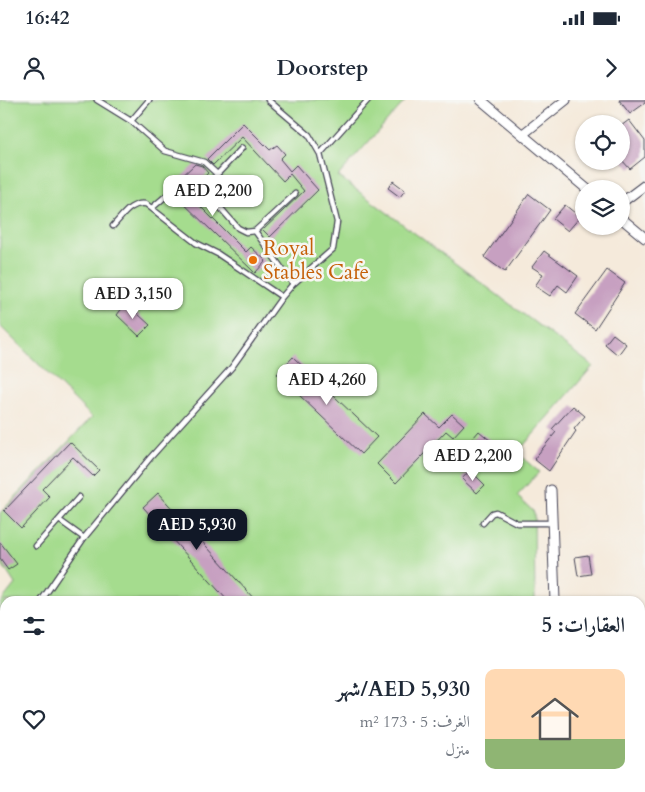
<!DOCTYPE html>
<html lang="ar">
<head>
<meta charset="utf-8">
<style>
  :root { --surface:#fff; --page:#f2f2f3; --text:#1f2937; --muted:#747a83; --accent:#111827 }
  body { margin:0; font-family:Cardo,Amiri,serif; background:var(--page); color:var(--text); direction:rtl; height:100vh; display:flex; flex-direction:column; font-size:19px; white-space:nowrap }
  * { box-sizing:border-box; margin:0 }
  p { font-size:16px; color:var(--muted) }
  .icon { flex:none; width:28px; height:28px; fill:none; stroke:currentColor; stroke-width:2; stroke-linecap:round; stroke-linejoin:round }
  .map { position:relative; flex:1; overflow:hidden; direction:ltr }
  .panel { position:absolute; left:0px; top:496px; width:645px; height:196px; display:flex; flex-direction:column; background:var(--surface); border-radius:15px 15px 0 0; box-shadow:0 1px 4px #0004; direction:rtl }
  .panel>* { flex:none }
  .fabs { position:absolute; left:575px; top:15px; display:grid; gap:10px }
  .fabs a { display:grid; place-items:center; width:55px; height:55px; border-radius:50%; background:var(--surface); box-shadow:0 1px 4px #0004; font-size:25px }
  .price { position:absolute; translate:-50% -42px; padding:0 11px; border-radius:10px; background:#fff; color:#222; font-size:16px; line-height:32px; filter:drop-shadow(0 1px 2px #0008) }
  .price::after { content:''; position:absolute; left:50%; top:30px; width:15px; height:11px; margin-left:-8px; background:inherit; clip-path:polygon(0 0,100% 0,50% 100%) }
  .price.active { background:var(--accent); color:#fff }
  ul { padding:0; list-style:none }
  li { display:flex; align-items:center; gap:15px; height:125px; padding:0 20px }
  li span { display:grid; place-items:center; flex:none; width:140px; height:100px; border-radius:10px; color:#555 }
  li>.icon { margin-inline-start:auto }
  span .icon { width:60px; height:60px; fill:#fffc; stroke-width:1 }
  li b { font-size:21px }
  h2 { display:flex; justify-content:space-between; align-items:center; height:60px; padding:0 20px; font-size:21px }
  .status { display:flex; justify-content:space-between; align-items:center; height:35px; padding:0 25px; background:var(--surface); direction:ltr }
  .status svg { height:14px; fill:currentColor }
  header { display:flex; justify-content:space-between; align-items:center; height:65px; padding:0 20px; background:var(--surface); font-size:22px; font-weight:700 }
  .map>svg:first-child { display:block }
  .green { fill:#a5dc8e; stroke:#647f64 }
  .building { fill:#c7a0c1 }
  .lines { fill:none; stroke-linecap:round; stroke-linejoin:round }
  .service-casing { stroke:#424053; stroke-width:7 }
  .minor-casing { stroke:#424053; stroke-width:11 }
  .service { stroke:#fff; stroke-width:4.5 }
  .minor { stroke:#fff; stroke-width:9 }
  .food-dot { fill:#e8710a; stroke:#f6f6f2; stroke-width:2 }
  .labels { text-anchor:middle; stroke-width:5; stroke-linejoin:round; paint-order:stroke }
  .food-label { font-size:21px; fill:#c56008; stroke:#f6f6f2; text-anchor:start }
</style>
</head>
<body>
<div class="status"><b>16:42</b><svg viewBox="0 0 49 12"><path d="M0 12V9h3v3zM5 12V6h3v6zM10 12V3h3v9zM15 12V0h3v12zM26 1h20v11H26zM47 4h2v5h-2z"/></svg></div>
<header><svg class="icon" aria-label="forward" viewBox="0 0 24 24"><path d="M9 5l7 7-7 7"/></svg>Doorstep<svg class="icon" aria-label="person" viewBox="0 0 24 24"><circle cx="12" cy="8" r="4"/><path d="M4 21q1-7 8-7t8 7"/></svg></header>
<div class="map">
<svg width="645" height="692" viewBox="0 0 645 692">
  <rect width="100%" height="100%" fill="#f6f6f2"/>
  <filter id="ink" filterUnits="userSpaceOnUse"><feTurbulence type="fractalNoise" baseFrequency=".02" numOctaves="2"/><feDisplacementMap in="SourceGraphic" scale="10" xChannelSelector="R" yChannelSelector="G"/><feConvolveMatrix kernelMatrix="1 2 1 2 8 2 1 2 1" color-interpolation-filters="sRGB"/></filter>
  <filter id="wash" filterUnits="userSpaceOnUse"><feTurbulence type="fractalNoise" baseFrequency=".0096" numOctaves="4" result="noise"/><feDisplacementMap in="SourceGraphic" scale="20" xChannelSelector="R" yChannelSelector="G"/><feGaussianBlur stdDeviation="1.12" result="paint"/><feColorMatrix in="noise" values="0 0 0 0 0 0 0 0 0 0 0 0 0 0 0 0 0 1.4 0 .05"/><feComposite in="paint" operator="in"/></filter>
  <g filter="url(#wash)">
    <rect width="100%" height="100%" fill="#f5eadb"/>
    <!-- green -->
    <path class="green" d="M 0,0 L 406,0 L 338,76 L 593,266 L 517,353 L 539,372 L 517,396 L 534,412 L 535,501 L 5,501 L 5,688 L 430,688 L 431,692 L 0,692 L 0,503 L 15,484 L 0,461 L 0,413 L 92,317 L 0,226 Z"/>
    <g id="blocks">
      <!-- building -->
      <path class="building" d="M 619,0 L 645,0 L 645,3 L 630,14 Z
        M 629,20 L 645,41 L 645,57 L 630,69 L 621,59 L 621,26 Z
        M 243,23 L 270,50 L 277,45 L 285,54 L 280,59 L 290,71 L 296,65 L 318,90 L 270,137 L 263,130 L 304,91 L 290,74 L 283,81 L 242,37 L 213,65 L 207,59 Z
        M 195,64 L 202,66 L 208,73 L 188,94 L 246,152 L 251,147 L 266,161 L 255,173 L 174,94 L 179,87 L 176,82 Z
        M 393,81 L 405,90 L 400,97 L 388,88 Z
        M 529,94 L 550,110 L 505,172 L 484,157 Z
        M 565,105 L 580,117 L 568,131 L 553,119 Z
        M 544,151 L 578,176 L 567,192 L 558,185 L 550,196 L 535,186 L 543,174 L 532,167 Z
        M 607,170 L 625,183 L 595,229 L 575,214 Z
        M 126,203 L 150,225 L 139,236 L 117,215 Z
        M 613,234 L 626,244 L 618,255 L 605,244 Z
        M 293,257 L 377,337 L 361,354 L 277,274 Z
        M 573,306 L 585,316 L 574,329 L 576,331 L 549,371 L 534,359 L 556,332 L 552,329 Z
        M 425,314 L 439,327 L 452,314 L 464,325 L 453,337 L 446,331 L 396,383 L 377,364 Z
        M 479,331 L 498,347 L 480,368 L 461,352 Z
        M 70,342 L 99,370 L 93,376 L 73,357 L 42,389 L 50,397 L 21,428 L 4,411 Z
        M 470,370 L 485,385 L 477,393 L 462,379 Z
        M 158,393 L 256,501 L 228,501 L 143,407 Z
        M 0,442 L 17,464 L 8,470 L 0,459 Z
        M 588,455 L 591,474 L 578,476 L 575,457 Z"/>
    </g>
  </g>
  <g filter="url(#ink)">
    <use href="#blocks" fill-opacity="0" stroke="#424053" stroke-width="1"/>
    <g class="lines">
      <defs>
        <path id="service" d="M 97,0 L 131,21 L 165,51 L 204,62 L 217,74
          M 131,21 L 149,0
          M 242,48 L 207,85 L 205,90 L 238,128 L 246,132 L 255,131 L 295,94
          M 320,54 L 368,0
          M 152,108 L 175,88
          M 113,126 C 122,117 131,101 146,104 L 196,143 L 218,154 L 282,197
          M 255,131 L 293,184
          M 59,420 L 84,438
          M 483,423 L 492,413 L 496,412 L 517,423 L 552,423
          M 36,446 L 79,397
          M 41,501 L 84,438 L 150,358 L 232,267 L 282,197 L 293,184 L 333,149 L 337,122 L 320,54 L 309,35 L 268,0
          M 0,553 L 5,547
          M 0,658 L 5,660
          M 640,686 L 645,679
          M 34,688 L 38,692
          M 222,688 L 223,692
          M 450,688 L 450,692
          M 477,688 L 478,692
          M 322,692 L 325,688
          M 382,692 L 385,688
          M 516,692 L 534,688
          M 635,692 L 639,688"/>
        <path id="minor" d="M 481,0 L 587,89
          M 523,34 L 566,0
          M 621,103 L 645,85
          M 621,118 L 645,138
          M 551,390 L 555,501
          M 563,688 L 563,692"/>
      </defs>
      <!-- service casing -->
      <use href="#service" class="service-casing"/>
      <!-- minor casing -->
      <use href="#minor" class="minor-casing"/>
      <!-- service -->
      <use href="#service" class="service"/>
      <!-- minor -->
      <use href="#minor" class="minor"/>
    </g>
  </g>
  <!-- markers -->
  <circle class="food-dot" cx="253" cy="160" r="5"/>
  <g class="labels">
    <!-- food labels -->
    <g class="food-label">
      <text x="263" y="155">Royal<tspan x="263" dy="24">Stables Cafe</tspan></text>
    </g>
  </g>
</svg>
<div class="fabs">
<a><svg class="icon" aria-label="locate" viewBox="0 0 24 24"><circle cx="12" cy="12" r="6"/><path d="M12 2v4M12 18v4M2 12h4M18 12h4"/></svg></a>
<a><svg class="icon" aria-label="layers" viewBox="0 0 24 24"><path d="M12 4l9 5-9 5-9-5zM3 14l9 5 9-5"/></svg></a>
</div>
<b class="price" style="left:213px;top:117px">AED 2,200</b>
<b class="price" style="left:133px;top:220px">AED 3,150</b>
<b class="price" style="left:327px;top:306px">AED 4,260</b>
<b class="price" style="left:473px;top:382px">AED 2,200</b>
<b class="price active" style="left:197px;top:451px">AED 5,930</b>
<section class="panel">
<h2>العقارات: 5<svg class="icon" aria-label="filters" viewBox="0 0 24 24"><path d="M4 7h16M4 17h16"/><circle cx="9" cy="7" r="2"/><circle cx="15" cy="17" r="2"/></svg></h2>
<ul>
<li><span style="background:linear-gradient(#ffd9b3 70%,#8fb573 0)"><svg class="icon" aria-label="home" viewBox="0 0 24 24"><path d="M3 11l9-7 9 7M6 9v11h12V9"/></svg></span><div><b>AED 5,930/شهر</b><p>الغرف: 5 · 173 m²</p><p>منزل</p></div><svg class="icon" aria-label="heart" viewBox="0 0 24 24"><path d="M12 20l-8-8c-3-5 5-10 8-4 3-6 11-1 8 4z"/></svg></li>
</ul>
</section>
</div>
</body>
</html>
